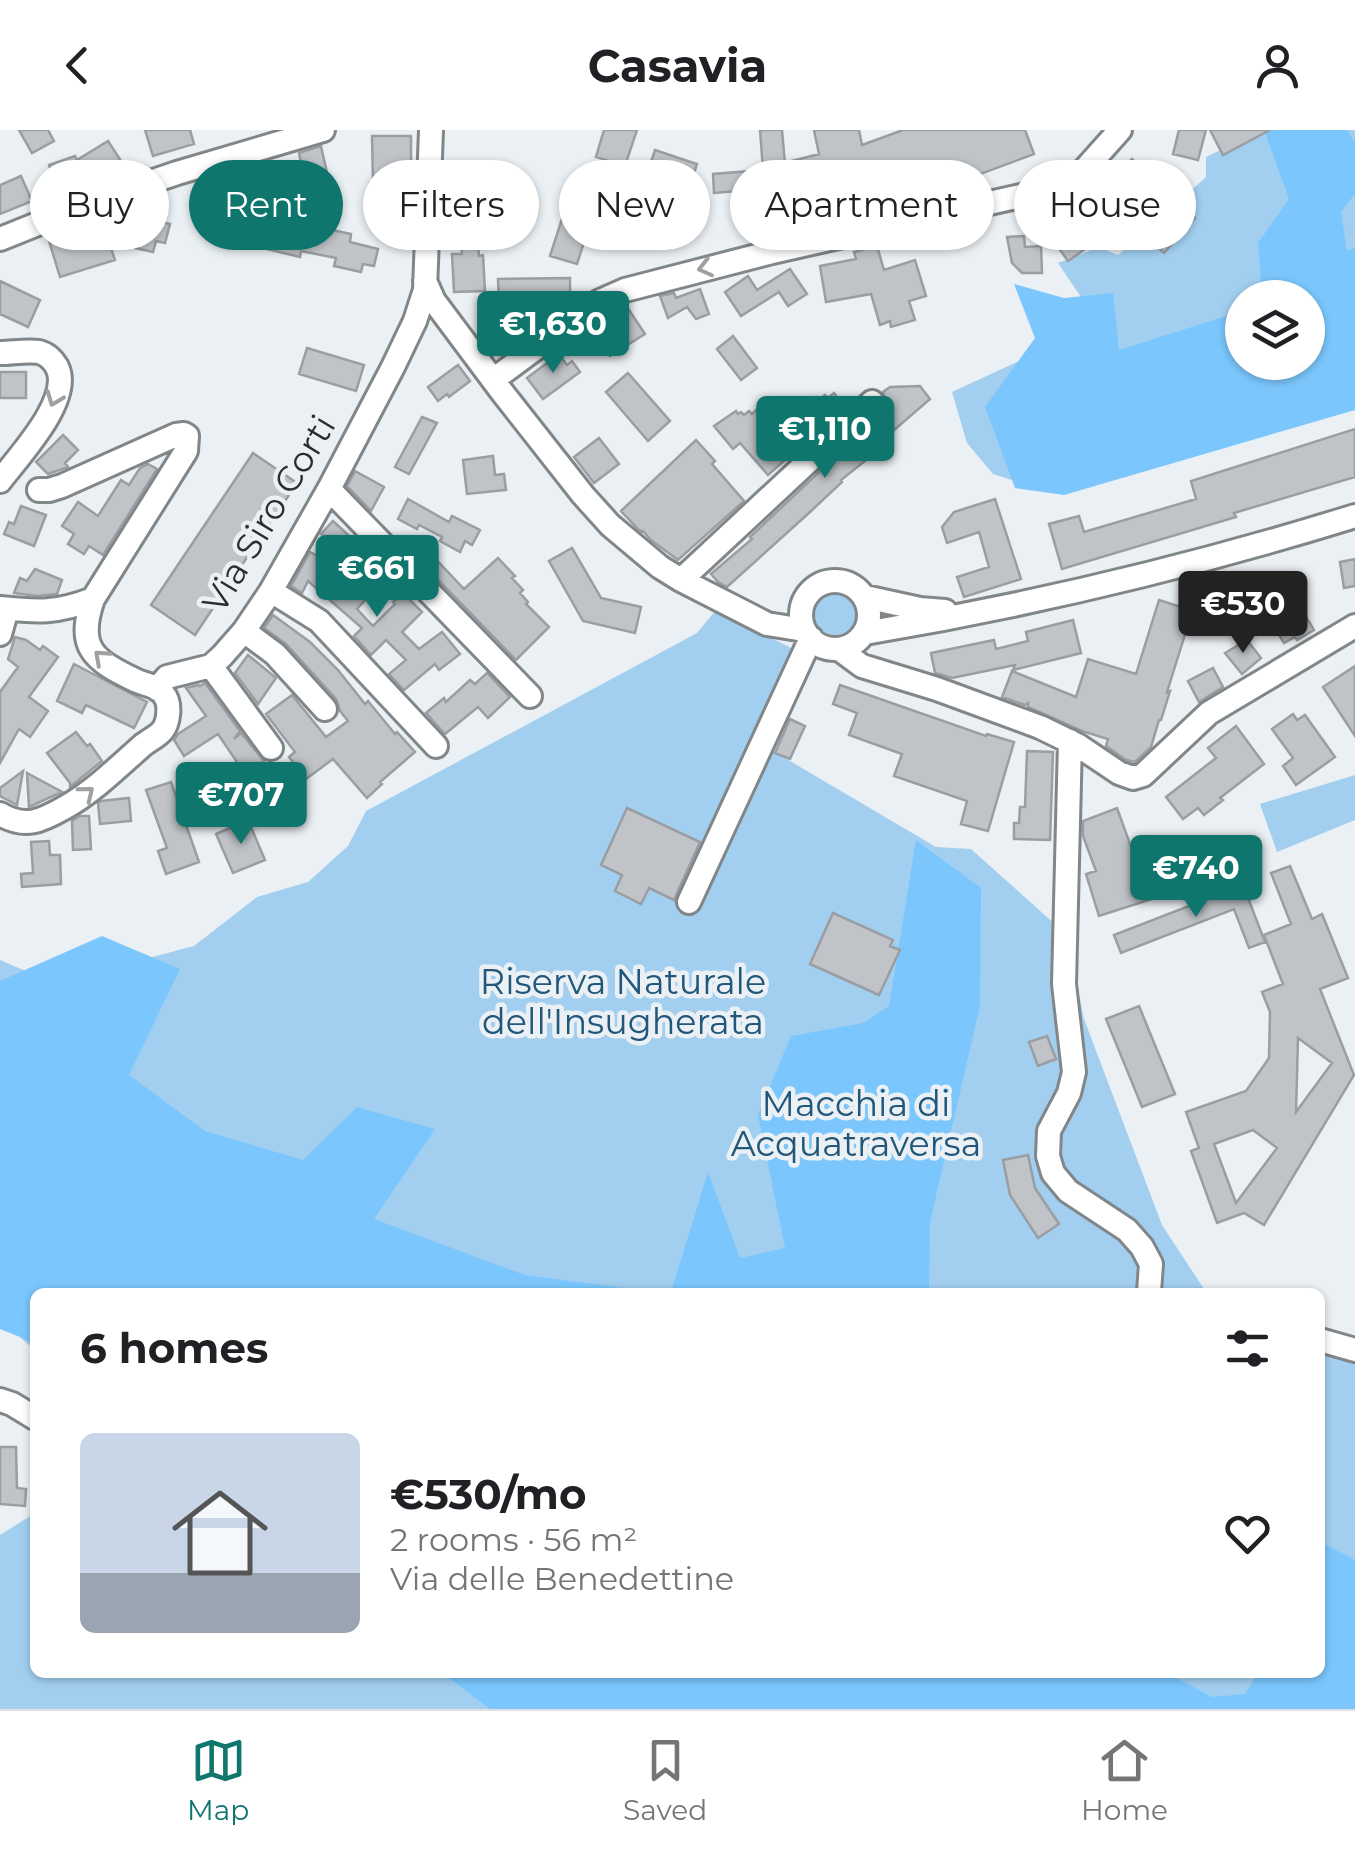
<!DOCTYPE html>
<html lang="en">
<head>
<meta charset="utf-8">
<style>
  :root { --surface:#fff; --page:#f6f6f6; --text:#202124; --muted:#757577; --line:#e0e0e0; --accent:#0f766e }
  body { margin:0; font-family:Montserrat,sans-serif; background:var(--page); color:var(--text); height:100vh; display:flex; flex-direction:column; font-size:38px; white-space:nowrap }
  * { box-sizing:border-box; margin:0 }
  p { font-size:32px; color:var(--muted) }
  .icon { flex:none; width:55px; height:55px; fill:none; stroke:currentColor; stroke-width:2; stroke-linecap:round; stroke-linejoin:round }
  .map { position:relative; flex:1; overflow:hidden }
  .drawer { position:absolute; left:30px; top:1158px; width:1295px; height:390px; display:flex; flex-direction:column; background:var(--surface); border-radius:15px; box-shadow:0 2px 8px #0004 }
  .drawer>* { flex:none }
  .hud { position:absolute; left:30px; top:30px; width:1295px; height:90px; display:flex; gap:20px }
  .buttons { position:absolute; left:1225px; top:150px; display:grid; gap:20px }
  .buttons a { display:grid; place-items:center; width:100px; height:100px; border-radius:50%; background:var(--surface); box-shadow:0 2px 8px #0004; font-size:50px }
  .price { position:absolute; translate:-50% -85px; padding:0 22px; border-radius:10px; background:var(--accent); color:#fff; font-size:32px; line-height:65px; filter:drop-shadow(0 2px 5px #0008) }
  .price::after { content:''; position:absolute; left:50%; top:60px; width:30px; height:22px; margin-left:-15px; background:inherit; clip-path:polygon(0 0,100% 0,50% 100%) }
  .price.on { background:#222; color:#fff }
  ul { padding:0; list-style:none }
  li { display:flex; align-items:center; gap:30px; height:250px; padding:0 50px }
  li+li { border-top:2px solid var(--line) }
  li span { display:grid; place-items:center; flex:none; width:280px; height:200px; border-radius:15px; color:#555 }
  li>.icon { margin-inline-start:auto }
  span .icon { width:120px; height:120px; fill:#fffc; stroke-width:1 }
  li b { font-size:42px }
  h2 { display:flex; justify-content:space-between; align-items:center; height:120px; padding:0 50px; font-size:42px }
  .pill { padding:0 35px; border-radius:45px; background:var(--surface); box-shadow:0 2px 8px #0004; font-size:35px; line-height:90px }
  .pill.on { background:var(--accent); color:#fff }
  header { display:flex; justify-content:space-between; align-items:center; height:130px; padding:0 50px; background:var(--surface); font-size:45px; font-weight:700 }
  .tab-bar { display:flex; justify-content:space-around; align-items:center; height:140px; border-top:2px solid var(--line); background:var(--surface); font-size:28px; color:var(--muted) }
  .tab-bar a { display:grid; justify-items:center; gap:5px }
  .tab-bar .on { color:var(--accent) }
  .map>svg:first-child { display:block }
  .green { fill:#a2cff0; fill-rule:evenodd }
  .forest { fill:#7bc7fd }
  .building { fill:#c0c4c8; stroke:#9a9ea2; stroke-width:2.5; fill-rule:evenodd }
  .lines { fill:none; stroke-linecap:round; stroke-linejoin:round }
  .minor-casing { stroke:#818689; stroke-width:28 }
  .minor { stroke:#fff; stroke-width:22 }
  .oneway { stroke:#9fa0a0 }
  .labels { text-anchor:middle; stroke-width:9; stroke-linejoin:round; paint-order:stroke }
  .street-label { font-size:35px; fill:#2a2c2d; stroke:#ebf0f4 }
  .park-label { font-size:35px; fill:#20577b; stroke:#ebf0f4 }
</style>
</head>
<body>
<header><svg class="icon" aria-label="back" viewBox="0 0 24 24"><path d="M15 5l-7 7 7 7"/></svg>Casavia<svg class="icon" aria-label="person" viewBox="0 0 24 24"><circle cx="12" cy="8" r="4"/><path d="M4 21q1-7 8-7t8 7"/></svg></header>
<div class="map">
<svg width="1355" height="1579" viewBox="0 0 1355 1579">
  <rect width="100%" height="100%" fill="#ebf0f4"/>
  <!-- green -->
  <path class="green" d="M 1262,0 L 1355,0 L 1355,255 L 1021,353 L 993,344 L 967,313 L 952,262 L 1099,194 L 1058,133 L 1099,117 L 1118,125 L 1206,47 L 1206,27 ZM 1242,168 L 1308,168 L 1308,232 L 1242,232 Z
    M814 484a21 21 0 1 1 42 0a21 21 0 1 1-42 0Z
    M 716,480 L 813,529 L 773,621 L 936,717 L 971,719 L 1067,805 L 1084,889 L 1162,1095 L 1206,1162 L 35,1162 L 35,1220 L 0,1190 L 0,830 L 54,853 L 194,816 L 257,767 L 308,752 L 348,716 L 366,681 L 697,503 Z
    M 1355,645 L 1355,690 L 1277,722 L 1260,674 Z
    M 1320,1217 L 1355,1229 L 1355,1579 L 0,1579 L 0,1405 L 35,1383 L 35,1542 L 1320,1542 Z"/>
  <!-- forest -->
  <path class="forest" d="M 1264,0 L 1347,0 L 1355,12 L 1355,64 L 1341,82 L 1347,120 L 1355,118 L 1355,280 L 1064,365 L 1015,358 L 985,277 L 1035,208 L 1014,154 L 1064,168 L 1113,163 L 1119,220 L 1242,181 L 1242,232 L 1308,232 L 1308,168 L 1262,167 L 1258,113 L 1289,69 Z
    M 916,710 L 981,758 L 980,876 L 930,1092 L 929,1162 L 671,1162 L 708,1042 L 740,1128 L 785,1118 L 758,985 L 791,906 L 863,893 L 889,876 Z
    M 102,806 L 180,839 L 129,945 L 205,1001 L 303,1030 L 357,977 L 435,999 L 374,1089 L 525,1145 L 654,1162 L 35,1162 L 35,1213 L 0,1199 L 0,851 Z
    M 1320,1412 L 1355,1430 L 1355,1579 L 490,1579 L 442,1543 L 1166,1542 L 1212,1567 L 1245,1564 L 1258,1543 L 1320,1542 Z"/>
  <!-- building -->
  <path class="building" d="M 19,0 L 48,0 L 54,11 L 32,23 Z
    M 145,0 L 190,0 L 194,14 L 153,26 Z
    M 604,0 L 637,0 L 625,36 L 596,27 Z
    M 760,0 L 782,0 L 787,57 L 714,63 L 713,44 L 763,40 Z
    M 814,0 L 859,0 L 862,15 L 903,0 L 1025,0 L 1034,24 L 900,74 L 892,51 L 846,62 L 840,34 L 818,40 L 817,36 L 790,42 L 788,32 L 819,24 Z
    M 1179,0 L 1206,0 L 1198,30 L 1173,24 Z
    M 1210,0 L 1270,0 L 1223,25 Z
    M 372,6 L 411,6 L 411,83 L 369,82 L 370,53 L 373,53 Z
    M 108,11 L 123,34 L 101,48 L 98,44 L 57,58 L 49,35 L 75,26 L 77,30 Z
    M 321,16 L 328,47 L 305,51 L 299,23 Z
    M 655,20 L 697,34 L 690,55 L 648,41 Z
    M 1132,29 L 1195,88 L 1164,123 L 1100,63 Z
    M 21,46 L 32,71 L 0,84 L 0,55 Z
    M 569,67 L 596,75 L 577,134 L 550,126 Z
    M 1059,75 L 1088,117 L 1068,131 L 1038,89 Z
    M 136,79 L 157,84 L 155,91 L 170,94 L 165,113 L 156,111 L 153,122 L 126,116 Z
    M 273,89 L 331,103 L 332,100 L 351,104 L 350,112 L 378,119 L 374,136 L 363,134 L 361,142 L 334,136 L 336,128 L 301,121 L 300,127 L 267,119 L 269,113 L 262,111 L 266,96 L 271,97 Z
    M 103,94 L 115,130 L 60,147 L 49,111 Z
    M 1024,106 L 1025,117 L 1041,116 L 1042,143 L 1022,143 L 1012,133 L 1007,107 Z
    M 478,113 L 479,126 L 483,125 L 485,161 L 454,162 L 452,124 L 462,124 L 461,114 Z
    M 877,116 L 884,140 L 915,130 L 926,166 L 909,171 L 915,190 L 891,197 L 890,191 L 880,195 L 871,164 L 826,172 L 820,136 L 856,129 L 854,122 Z
    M 790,139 L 807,164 L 788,176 L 779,162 L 741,186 L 725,162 L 748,146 L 757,160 Z
    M 570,148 L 570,170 L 499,172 L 498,149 Z
    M 0,151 L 40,170 L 28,197 L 0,184 Z
    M 700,159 L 709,184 L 696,189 L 687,177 L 668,188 L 660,166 L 674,163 L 676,168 Z
    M 629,180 L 645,204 L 610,226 L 595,202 Z
    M 733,206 L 757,238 L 741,250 L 717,219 Z
    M 307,218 L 364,235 L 356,261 L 299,244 Z
    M 559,224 L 567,235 L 572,231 L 580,242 L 543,269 L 527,248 Z
    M 458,235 L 470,251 L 449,267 L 447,264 L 438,271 L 428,257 Z
    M 0,242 L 26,242 L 26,268 L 0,268 Z
    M 628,243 L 670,291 L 648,311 L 606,262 Z
    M 920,256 L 930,269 L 886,307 L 890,311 L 841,350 L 842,352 L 810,382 L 727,457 L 718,452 L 711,444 L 752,409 L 750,407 L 865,299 L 888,281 L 883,262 L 890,257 Z
    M 834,263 L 845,277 L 768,345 L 740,313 L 733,319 L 714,296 L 736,281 L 738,284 L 741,282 L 744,285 L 749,281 L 752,284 L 756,280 L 769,296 L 801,270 L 805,276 L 816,267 L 819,270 L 825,265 L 828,268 Z
    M 422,287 L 437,293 L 409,344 L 395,337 Z
    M 1355,299 L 1355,347 L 1234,383 L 1236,387 L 1062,439 L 1049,394 L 1079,386 L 1084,402 L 1196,369 L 1191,351 Z
    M 63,305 L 78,320 L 65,333 L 68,337 L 48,344 L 36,332 Z
    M 599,308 L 619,334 L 594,353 L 574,327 Z
    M 696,310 L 715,331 L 712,334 L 744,371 L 678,430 L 651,410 L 643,401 L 642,402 L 638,399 L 621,381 Z
    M 253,323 L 297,353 L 195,505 L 151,475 Z
    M 493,326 L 495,345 L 504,344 L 506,360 L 467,364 L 463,330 Z
    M 148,334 L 157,339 L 103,425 L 89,416 L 84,424 L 68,414 L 74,404 L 62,396 L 78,372 L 98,386 L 121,350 L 129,355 L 140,338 Z
    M 355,341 L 384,357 L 371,381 L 347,356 Z
    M 408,369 L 449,392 L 452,386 L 480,400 L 472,415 L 465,411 L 460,422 L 440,411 L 442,407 L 419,395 L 417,399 L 398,389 Z
    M 995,369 L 1021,449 L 964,467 L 957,447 L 989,437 L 979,402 L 947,413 L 942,397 L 954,382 Z
    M 21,376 L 46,385 L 34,416 L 4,404 L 9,392 L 14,394 Z
    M 333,391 L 385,439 L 374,451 L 321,404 Z
    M 572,418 L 601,468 L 641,477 L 635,503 L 583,491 L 549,431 Z
    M 310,422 L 372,454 L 364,463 L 368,467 L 357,479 L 373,496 L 395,474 L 393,472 L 403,463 L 422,482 L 402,502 L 419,519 L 442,502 L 460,524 L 439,540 L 435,534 L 404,560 L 389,544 L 406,530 L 386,510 L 371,525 L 354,506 L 362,498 L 308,451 L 302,463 L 291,456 Z
    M 431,424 L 464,459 L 498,428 L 515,446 L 512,448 L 523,460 L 520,463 L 528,472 L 526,474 L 549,497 L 516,530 L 422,433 Z
    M 1355,429 L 1355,456 L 1344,458 L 1340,432 Z
    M 35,439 L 62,450 L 57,464 L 37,466 L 14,463 L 20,448 L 27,451 Z
    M 1233,457 L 1252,480 L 1232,498 L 1213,475 Z
    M 1159,470 L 1181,477 L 1189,492 L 1167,562 L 1170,561 L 1161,590 L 1159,590 L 1151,617 L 1135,632 L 1126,630 L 1106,616 L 1108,609 L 1082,601 L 1028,577 L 1028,573 L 1025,575 L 1002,567 L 1012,541 L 1076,567 L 1088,529 L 1136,544 Z
    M 1296,470 L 1314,500 L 1297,510 L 1295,507 L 1284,513 L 1273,495 L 1284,489 L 1278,480 Z
    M 273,485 L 310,512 L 338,540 L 365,574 L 368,571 L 395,604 L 397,602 L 415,622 L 380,652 L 382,654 L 367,668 L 333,629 L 306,649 L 289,627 L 295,622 L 266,584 L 292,565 L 326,607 L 348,591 L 340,581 L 336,569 L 286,514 L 264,498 Z
    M 1073,490 L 1081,523 L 1013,540 L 1015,535 L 952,548 L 935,543 L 931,523 L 994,510 L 996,519 L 1028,511 L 1026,502 Z
    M 15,507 L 26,510 L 40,520 L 43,516 L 58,527 L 29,567 L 48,581 L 30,607 L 19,599 L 0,633 L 0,562 L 18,537 L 8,529 Z
    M 1247,510 L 1261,528 L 1242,544 L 1225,523 Z
    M 248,525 L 276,548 L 258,574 L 235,543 Z
    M 74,534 L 147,572 L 134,598 L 86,575 L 82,583 L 57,571 Z
    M 1355,536 L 1355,606 L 1323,557 Z
    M 1213,538 L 1223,557 L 1199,572 L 1188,551 Z
    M 487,543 L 510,567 L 488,588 L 478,577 L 445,604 L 426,583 L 444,568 L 446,572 L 470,550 L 475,554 Z
    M 205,553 L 240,601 L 234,609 L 241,603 L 264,631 L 258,635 L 289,682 L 278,689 L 248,642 L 245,644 L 218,604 L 184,626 L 174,610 L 178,604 L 206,586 L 186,558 L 198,555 L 200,556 Z
    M 840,555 L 986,606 L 987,604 L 1014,612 L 988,701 L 961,694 L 967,671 L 894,646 L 902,624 L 849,605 L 857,583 L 833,574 Z
    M 1293,584 L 1297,590 L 1305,585 L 1335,627 L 1296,655 L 1283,636 L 1293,628 L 1272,599 Z
    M 790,589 L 805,596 L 790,629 L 775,623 Z
    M 1236,596 L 1264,634 L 1220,668 L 1223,670 L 1204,685 L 1198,678 L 1183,689 L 1166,667 L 1216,628 L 1208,618 Z
    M 76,602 L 87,616 L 90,614 L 102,631 L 70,657 L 70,653 L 47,623 Z
    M 1027,621 L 1053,622 L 1050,710 L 1014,709 L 1014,693 L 1019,693 L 1020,677 L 1025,677 Z
    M 23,641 L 17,675 L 0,666 L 0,658 Z
    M 27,643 L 62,662 L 29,677 Z
    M 171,652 L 199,732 L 166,744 L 158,721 L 167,718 L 146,660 Z
    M 129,668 L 131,691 L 100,694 L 98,673 L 101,671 Z
    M 627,678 L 700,712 L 674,770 L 649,758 L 641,774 L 615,761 L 622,745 L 601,735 Z
    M 1117,678 L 1135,728 L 1138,727 L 1152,769 L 1099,786 L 1086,744 L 1096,741 L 1083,706 L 1083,691 Z
    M 80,686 L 89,686 L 91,719 L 73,720 L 72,691 Z
    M 248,690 L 265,730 L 233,743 L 216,704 Z
    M 49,711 L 50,725 L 60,725 L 61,754 L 22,757 L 21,744 L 33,743 L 31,712 Z
    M 1290,736 L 1312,789 L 1322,784 L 1348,848 L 1320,859 L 1354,945 L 1264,1095 L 1244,1083 L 1217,1093 L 1191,1021 L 1199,1018 L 1186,982 L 1246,961 L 1269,928 L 1270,882 L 1262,862 L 1283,854 L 1264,805 L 1291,794 L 1271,743 ZM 1298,908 L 1332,933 L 1296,982 ZM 1253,1000 L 1277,1018 L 1236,1073 L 1214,1014 Z
    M 1243,755 L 1265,812 L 1249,818 L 1234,779 L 1121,823 L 1114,805 Z
    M 833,783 L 893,810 L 890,816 L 900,820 L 879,865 L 810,834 Z
    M 1139,876 L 1175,964 L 1142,977 L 1106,889 Z
    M 1047,906 L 1056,929 L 1038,936 L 1029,912 Z
    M 1028,1025 L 1035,1058 L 1059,1094 L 1038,1108 L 1010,1065 L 1003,1030 Z
    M 0,1317 L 16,1317 L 17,1358 L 26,1359 L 25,1376 L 0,1374 Z"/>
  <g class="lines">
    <defs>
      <path id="minor" d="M 0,109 L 92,72 L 177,43 L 323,0
        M 425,151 L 434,171 L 502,262 L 583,365 L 610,395 L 660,437 L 681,450 L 767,494 L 804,500
        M 0,223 C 12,223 27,220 39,222 C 47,224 53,230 57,237 C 73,269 19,326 0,351
        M 493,250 L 600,171 L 625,160 L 772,122 L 1065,56 L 1077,48 L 1120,0
        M 329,359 L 530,566
        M 681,450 L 872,272
        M801 485a34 34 0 1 1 68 0a34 34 0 1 1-68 0Z
        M 271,461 L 319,491 L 436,616
        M 865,467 L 920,479 L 945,481
        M 0,478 C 38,482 57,483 93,469
        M 244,501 L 275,524 L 325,579
        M 865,503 C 1031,475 1194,436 1355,386
        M 0,504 L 7,479
        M 839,519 L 862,536 L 937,559 L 1040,597 L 1079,616 L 1119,643 L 1133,648 L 1143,645 L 1209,583 L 1355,496
        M 211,536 L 271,618
        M 157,559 L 167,547 L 211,536 L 222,526 L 244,501 L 271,461 L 329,359 L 393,237 L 415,191 L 425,160 L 431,0
        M 1070,611 L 1064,854 L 1074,942 L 1069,963 L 1049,1001 L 1048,1026 L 1053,1043 L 1068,1061 L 1127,1100 L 1142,1117 L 1151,1134 L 1149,1162
        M 0,684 C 25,699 41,691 64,678 C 93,662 118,637 143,615 C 148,611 158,606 162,601 C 169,593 171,573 164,565 C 159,556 146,555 137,551 C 93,530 76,518 93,469 L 186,321 L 187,306 L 184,304 L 176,305 L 62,356 L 49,360 L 39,360
        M 689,772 L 811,508
        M 1320,1210 L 1355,1220
        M 0,1270 L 12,1274 L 35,1288"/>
    </defs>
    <!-- minor casing -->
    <use href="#minor" class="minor-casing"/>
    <!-- minor -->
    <use href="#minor" class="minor"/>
  </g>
  <!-- one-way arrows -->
  <defs><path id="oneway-chevron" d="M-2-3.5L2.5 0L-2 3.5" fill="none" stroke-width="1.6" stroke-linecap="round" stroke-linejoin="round" transform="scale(2.5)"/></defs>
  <g class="oneway">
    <use href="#oneway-chevron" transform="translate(705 138) rotate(166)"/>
    <use href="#oneway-chevron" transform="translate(54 269) rotate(111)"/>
    <use href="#oneway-chevron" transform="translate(101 527) rotate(-138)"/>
    <use href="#oneway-chevron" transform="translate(87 663) rotate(-39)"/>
  </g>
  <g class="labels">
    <!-- street labels -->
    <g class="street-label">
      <text transform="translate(269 384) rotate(-59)" y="12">Via Siro Corti</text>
    </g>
    <!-- park labels -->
    <g class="park-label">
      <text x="623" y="864">Riserva Naturale<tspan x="623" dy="40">dell'Insugherata</tspan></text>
      <text x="856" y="986">Macchia di<tspan x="856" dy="40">Acquatraversa</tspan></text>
    </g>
  </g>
</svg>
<div class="buttons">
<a><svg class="icon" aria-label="layers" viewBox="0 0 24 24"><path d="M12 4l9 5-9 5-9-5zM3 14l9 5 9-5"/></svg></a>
</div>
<b class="price" style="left:553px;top:246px">€1,630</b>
<b class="price" style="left:825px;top:351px">€1,110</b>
<b class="price" style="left:377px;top:490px">€661</b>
<b class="price on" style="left:1243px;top:526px">€530</b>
<b class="price" style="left:241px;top:717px">€707</b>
<b class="price" style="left:1196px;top:790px">€740</b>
<div class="hud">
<a class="pill">Buy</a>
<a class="pill on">Rent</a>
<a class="pill">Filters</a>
<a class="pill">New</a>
<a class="pill">Apartment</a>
<a class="pill">House</a>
</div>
<section class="drawer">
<h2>6 homes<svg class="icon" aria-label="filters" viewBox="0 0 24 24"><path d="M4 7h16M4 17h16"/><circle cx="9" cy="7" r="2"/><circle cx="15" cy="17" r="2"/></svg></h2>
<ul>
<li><span style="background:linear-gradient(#c9d6e8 70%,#9aa5b1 0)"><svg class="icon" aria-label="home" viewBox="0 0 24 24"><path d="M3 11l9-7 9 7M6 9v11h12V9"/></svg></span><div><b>€530/mo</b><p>2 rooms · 56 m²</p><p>Via delle Benedettine</p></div><svg class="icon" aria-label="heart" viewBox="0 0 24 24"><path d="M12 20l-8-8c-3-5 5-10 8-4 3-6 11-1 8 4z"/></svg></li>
</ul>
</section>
</div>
<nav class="tab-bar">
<a class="on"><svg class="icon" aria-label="map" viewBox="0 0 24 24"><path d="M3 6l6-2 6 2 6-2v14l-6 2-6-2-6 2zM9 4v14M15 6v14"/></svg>Map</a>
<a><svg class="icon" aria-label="saved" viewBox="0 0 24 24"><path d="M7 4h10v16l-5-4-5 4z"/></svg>Saved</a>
<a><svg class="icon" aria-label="home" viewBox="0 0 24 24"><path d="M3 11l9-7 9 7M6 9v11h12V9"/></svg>Home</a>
</nav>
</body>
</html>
